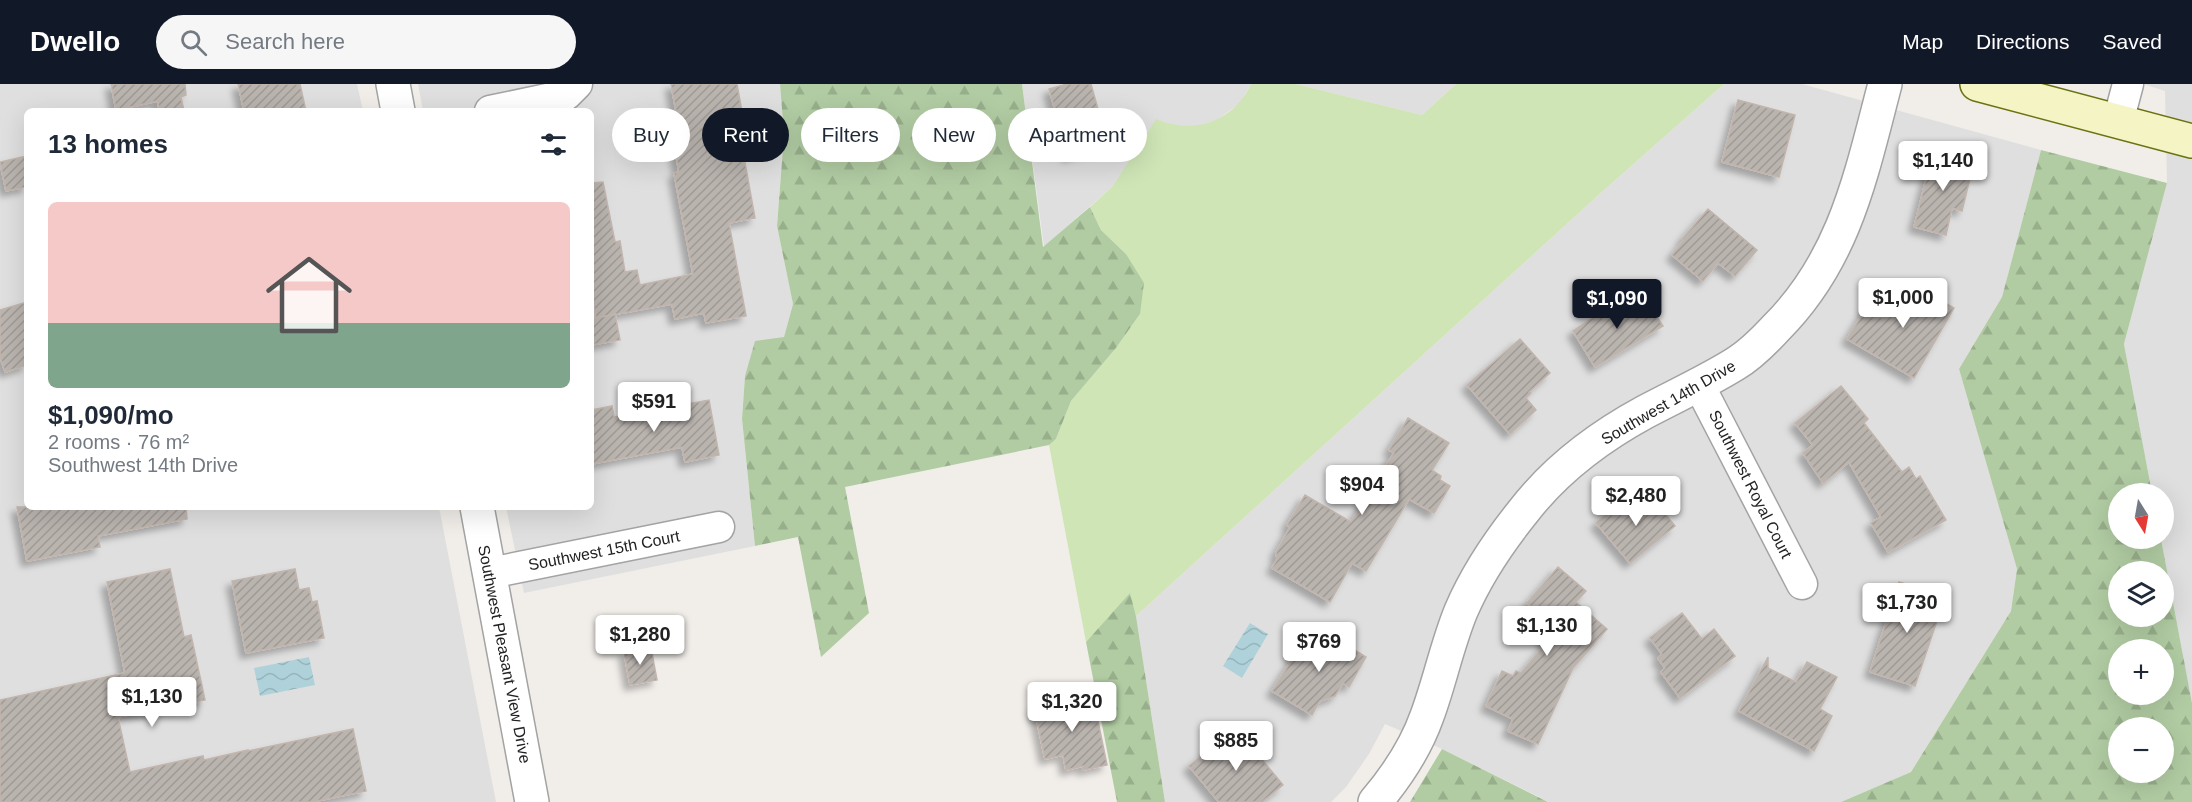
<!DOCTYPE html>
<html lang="en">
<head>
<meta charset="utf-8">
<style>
  :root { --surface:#fff; --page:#f6f6f7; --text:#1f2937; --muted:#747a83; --accent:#111827 }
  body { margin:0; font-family:Arial,sans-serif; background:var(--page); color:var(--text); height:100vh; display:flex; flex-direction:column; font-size:22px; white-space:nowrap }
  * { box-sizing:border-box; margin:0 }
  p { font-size:20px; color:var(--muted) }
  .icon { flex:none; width:33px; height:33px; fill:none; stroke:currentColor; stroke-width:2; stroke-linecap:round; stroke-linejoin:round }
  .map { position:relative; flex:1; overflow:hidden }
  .side { position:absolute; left:24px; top:24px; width:570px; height:402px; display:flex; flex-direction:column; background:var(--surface); border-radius:9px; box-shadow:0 6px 24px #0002 }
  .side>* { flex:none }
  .hud { position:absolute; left:612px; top:24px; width:570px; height:54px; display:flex; gap:12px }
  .needle { width:39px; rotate:169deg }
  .tools { position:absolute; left:2108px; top:399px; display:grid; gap:12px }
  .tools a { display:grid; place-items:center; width:66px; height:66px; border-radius:50%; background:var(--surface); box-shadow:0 6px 24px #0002; font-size:30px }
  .price { position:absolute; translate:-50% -51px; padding:0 14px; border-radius:6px; background:#fff; color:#222; font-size:20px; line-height:39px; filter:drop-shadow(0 2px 3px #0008) }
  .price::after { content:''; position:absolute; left:50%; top:36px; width:18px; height:14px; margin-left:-9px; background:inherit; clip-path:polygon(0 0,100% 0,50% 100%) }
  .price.selected { background:var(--accent); color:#fff }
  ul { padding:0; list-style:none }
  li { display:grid; align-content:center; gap:12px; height:318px; padding:0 24px }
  li span { display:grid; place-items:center; height:186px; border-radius:9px; color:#555 }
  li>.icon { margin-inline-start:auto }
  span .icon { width:108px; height:108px; fill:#fffc; stroke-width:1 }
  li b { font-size:26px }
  h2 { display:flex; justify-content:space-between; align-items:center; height:72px; padding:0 24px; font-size:26px }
  .pill { padding:0 21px; border-radius:27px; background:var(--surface); box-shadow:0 6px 24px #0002; font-size:21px; line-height:54px }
  .pill.selected { background:var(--accent); color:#fff }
  header { display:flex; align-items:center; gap:36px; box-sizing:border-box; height:84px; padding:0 30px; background:var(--accent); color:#fff }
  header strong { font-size:28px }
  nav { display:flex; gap:33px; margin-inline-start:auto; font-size:21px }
  .search { width:420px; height:54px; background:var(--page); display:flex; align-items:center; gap:15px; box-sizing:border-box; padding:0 21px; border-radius:33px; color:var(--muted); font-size:22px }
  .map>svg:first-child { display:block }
  .residential { fill:#e0dfdf }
  .grass { fill:#cfe5b6 }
  .forest { fill:url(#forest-firs); fill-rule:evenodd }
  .water { fill:url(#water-waves) }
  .building { fill:url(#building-hatch); stroke:#c2b5ad; stroke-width:1.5; filter:url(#shadow) }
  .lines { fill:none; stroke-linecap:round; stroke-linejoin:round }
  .minor-casing { stroke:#a3a3a3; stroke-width:33 }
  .tertiary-casing { stroke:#a3a3a3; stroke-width:36 }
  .secondary-casing { stroke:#6b7210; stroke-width:36 }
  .minor { stroke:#fff; stroke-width:30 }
  .tertiary { stroke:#fff; stroke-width:33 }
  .secondary { stroke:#f4f4c5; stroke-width:33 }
  .labels { text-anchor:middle; stroke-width:6; stroke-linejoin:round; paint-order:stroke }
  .street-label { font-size:16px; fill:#222; stroke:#fff }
</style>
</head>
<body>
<header>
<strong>Dwello</strong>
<div class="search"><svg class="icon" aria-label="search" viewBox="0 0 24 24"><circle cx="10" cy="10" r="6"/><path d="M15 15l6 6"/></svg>Search here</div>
<nav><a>Map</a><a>Directions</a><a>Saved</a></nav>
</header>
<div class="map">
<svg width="2192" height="718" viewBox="0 0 2192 718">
  <defs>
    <pattern id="forest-firs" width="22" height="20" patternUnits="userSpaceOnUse" patternTransform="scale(1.5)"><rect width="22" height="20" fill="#b1cca3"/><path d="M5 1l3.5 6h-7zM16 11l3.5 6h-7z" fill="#98af8c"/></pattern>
    <pattern id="water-waves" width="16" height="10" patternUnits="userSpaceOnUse" patternTransform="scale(1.5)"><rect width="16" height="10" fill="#afd2da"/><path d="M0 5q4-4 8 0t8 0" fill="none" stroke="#96b4bb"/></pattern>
    <pattern id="building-hatch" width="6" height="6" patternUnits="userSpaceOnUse" patternTransform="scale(1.5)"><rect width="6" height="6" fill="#bab4af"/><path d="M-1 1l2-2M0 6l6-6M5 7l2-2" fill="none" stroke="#a09a96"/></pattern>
    <filter id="shadow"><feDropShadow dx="-5.5" dy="5.5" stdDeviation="3" flood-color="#0004"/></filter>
  </defs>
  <rect width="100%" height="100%" fill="#f1eeea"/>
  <!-- residential -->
  <path class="residential" d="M 0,0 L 357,0 L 363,27 L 27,27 L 27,423 L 439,423 L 496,718 L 0,718 Z
    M 418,0 L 780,0 L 784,51 L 777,142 L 793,220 L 784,253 L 745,292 L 742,335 L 755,462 L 524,509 L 506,423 L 591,423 L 591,27 L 423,27 Z
    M 1022,0 L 1251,0 L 1240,19 L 1217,36 L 1193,43 L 1173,41 L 1156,36 L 1112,103 L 1044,163 Z
    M 1296,0 L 1456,0 L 1422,31 Z
    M 1724,0 L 1802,0 L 2041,66 L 2002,213 L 1959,285 L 2017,485 L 2011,527 L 1911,688 L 1841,718 L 1549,718 L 1442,665 L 1385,640 L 1369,670 L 1346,703 L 1331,718 L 1165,718 L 1136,532 L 1604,106 Z
    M 2143,0 L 2192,0 L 2192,619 L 2161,455 L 2163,454 L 2163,410 L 2152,409 L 2124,260 L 2167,99 L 2165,7 Z"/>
  <!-- grass -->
  <path class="grass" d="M 1251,0 L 1296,0 L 1422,31 L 1456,0 L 1724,0 L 1604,106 L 1136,532 L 1130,510 L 1086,558 L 1049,361 L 1056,355 L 1071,317 L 1116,264 L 1140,230 L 1126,170 L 1101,146 L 1090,123 L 1112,103 L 1156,35 C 1194,51 1233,38 1251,0 Z"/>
  <!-- forest -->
  <path class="forest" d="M 780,0 L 1022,0 L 1043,163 L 1090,123 L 1101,146 L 1126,170 L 1144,199 L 1140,230 L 1116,264 L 1071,317 L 1056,355 L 1049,361 L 845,403 L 869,529 L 821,573 L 798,453 L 755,462 L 742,335 L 745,292 L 755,257 L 784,253 L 793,220 L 777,142 L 784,51 Z
    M 2041,66 L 2167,99 L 2124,260 L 2152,409 L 2118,410 L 2118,454 L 2161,455 L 2192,619 L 2192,718 L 1841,718 L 1911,688 L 2011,527 L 2017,485 L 1959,285 L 2002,213 ZM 2118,488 L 2163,488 L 2163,532 L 2118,532 ZM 2118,566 L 2163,566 L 2163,610 L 2118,610 ZM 2118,644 L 2163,644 L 2163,688 L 2118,688 Z
    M 1130,509 L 1136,532 L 1165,718 L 1117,718 L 1086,558 Z
    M 1442,665 L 1548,718 L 1549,718 L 1410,718 Z"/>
  <!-- water -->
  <path class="water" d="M 1250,539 L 1268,550 L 1242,594 L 1223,582 Z
    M 309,573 L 315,601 L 260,612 L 254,584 Z"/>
  <!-- building -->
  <path class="building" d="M 111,0 L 185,0 L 186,11 L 181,13 L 184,27 L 159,27 L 158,17 L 116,26 Z
    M 238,0 L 300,0 L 306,27 L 244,27 Z
    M 671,0 L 737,0 L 746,50 L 740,51 L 755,134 L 729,139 L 746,232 L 706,239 L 704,229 L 675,235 L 672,220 L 596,234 L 591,207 L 591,99 L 603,98 L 615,158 L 620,157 L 625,188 L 637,186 L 640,201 L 693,190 L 674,89 L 679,88 L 669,35 L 677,33 Z
    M 1067,0 L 1091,0 L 1108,61 L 1068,72 L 1049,5 Z
    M 1738,16 L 1795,31 L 1779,93 L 1722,78 Z
    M 1933,68 L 1974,78 L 1962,127 L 1952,124 L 1946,151 L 1914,143 Z
    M 27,72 L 27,103 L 6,107 L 0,78 Z
    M 1708,125 L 1757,166 L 1735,192 L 1718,179 L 1703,197 L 1672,171 L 1684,156 L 1682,155 Z
    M 1904,195 L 1954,224 L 1914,294 L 1847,255 L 1866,224 L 1882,234 Z
    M 1644,213 L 1663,242 L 1595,283 L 1573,247 L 1615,219 L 1620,228 Z
    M 27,218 L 27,281 L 5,288 L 0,273 L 0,226 Z
    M 615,230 L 620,256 L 591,261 L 591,235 Z
    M 1520,255 L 1550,289 L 1529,308 L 1531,309 L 1526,314 L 1536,326 L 1510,350 L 1467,301 Z
    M 1841,302 L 1868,335 L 1864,339 L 1902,388 L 1909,383 L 1916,395 L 1920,392 L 1946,436 L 1888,468 L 1871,439 L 1881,433 L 1849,378 L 1823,399 L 1803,369 L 1813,361 L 1795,339 Z
    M 709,316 L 719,371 L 685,378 L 682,363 L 591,380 L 591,326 L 612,322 L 614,333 Z
    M 1408,334 L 1449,359 L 1432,386 L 1441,392 L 1440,396 L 1450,402 L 1434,429 L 1409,415 L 1366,487 L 1352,479 L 1330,518 L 1272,484 L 1277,475 L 1276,469 L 1290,443 L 1287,441 L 1305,411 L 1351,438 L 1394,369 L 1389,366 Z
    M 1649,410 L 1675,442 L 1630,479 L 1596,439 L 1622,417 L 1629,426 Z
    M 17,423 L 186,423 L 187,435 L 98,452 L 100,463 L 27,477 Z
    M 1558,483 L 1586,507 L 1576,518 L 1607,545 L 1573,584 L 1538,660 L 1508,647 L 1513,635 L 1486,622 L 1502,587 L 1513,592 L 1516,587 L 1521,589 L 1547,558 L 1524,539 L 1535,526 L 1527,519 Z
    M 170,485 L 184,553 L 191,551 L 205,616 L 118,633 L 130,688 L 203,672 L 204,676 L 248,666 L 248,667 L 353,645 L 366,707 L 312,718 L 0,718 L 0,616 L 125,589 L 107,498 Z
    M 295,485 L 299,506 L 309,504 L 312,518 L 317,517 L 324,554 L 246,569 L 232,497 Z
    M 1899,498 L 1945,513 L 1915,602 L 1870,588 Z
    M 1682,529 L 1702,555 L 1714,545 L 1735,572 L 1680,614 L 1661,588 L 1665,584 L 1658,574 L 1662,570 L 1650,554 Z
    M 1321,545 L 1366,573 L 1349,603 L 1343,599 L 1335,612 L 1320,617 L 1312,631 L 1272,607 L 1296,569 L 1303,573 Z
    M 651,564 L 657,596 L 630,601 L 624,568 Z
    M 1768,573 L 1768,584 L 1796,598 L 1807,578 L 1837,593 L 1820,625 L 1832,632 L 1814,667 L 1739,627 Z
    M 1093,613 L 1107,681 L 1083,686 L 1083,682 L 1066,686 L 1063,671 L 1045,675 L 1034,623 Z
    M 1236,644 L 1283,701 L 1262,718 L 1219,718 L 1189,682 Z"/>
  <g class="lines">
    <defs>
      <path id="minor" d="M 490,27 L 566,11 L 577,0
        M 2118,38 L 2128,0
        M 1699,301 L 1802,500
        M 490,489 L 719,443"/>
      <path id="tertiary" d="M 393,0 L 398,27
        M 477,423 L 532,718
        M 1375,718 C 1397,692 1416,663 1427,632 C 1440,597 1447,561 1461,527 C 1476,492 1498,459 1522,429 C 1554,387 1599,353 1645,328 C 1675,312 1706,298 1735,280 C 1750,271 1764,257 1776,244 C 1845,175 1861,91 1885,0"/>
      <path id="secondary" d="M 1977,0 L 2192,57"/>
    </defs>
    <!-- minor casing -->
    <use href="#minor" class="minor-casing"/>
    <!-- tertiary casing -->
    <use href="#tertiary" class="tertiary-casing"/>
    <!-- secondary casing -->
    <use href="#secondary" class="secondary-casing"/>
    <!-- minor -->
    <use href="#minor" class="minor"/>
    <!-- tertiary -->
    <use href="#tertiary" class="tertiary"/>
    <!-- secondary -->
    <use href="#secondary" class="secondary"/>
  </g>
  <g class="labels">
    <!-- street labels -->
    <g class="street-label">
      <text transform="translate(1668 318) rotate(-30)" y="6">Southwest 14th Drive</text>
      <text transform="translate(1751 400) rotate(63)" y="6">Southwest Royal Court</text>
      <text transform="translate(604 466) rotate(-11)" y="6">Southwest 15th Court</text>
      <text transform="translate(505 570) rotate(79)" y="6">Southwest Pleasant View Drive</text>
    </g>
  </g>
</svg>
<div class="tools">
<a><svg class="needle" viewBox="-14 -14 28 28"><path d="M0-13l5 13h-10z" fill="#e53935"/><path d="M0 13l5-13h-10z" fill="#747a83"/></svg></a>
<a><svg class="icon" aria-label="layers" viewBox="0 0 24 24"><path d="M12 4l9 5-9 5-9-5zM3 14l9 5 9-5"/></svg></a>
<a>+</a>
<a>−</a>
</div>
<b class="price" style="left:1943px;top:108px">$1,140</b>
<b class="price" style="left:1903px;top:245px">$1,000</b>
<b class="price selected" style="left:1617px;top:246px">$1,090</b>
<b class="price" style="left:654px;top:349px">$591</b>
<b class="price" style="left:1362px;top:432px">$904</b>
<b class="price" style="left:1636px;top:443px">$2,480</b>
<b class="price" style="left:1907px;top:550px">$1,730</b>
<b class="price" style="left:1547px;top:573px">$1,130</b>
<b class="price" style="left:640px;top:582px">$1,280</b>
<b class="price" style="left:1319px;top:589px">$769</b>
<b class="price" style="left:152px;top:644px">$1,130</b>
<b class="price" style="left:1072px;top:649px">$1,320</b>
<b class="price" style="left:1236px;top:688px">$885</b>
<div class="hud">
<a class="pill">Buy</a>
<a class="pill selected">Rent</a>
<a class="pill">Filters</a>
<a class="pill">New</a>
<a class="pill">Apartment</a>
</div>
<section class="side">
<h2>13 homes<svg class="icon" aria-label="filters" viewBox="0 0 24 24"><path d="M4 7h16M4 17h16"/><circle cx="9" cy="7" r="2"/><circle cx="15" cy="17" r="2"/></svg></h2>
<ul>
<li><span style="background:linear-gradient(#f6c9c9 65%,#7fa58c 0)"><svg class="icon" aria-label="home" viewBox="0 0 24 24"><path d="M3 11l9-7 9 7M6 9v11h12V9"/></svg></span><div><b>$1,090/mo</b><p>2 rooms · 76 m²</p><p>Southwest 14th Drive</p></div></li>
</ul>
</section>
</div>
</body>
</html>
